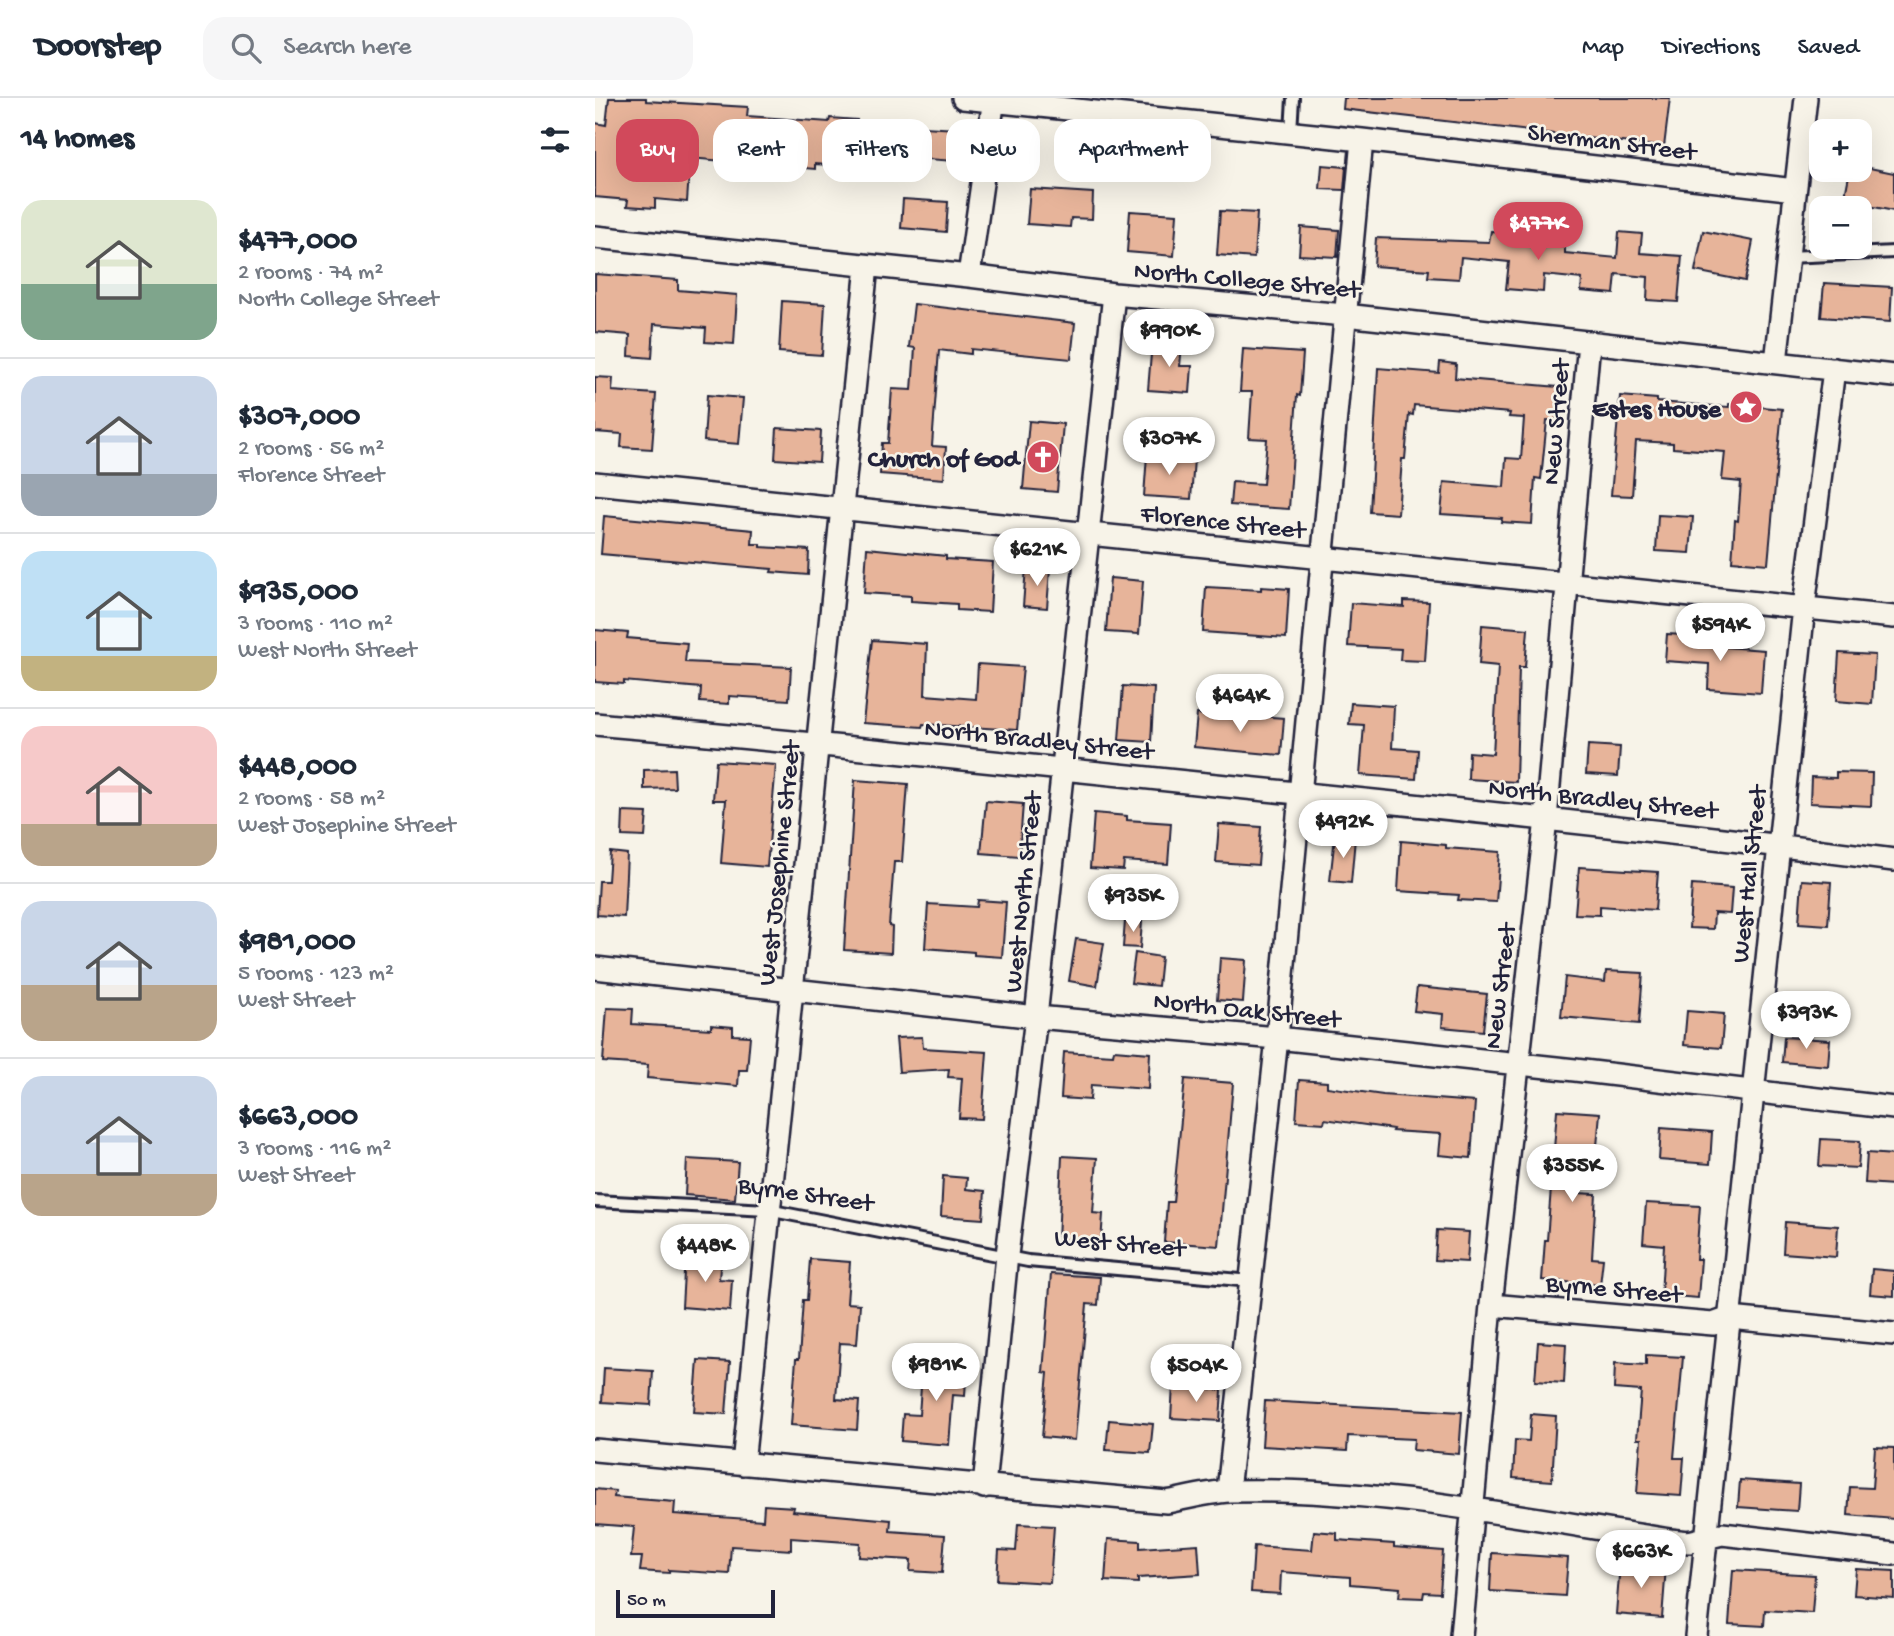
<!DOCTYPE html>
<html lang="en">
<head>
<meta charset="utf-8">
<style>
  :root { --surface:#fff; --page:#f6f6f7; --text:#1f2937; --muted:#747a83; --line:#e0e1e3; --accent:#d1495b }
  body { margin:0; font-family:"Gochi Hand",sans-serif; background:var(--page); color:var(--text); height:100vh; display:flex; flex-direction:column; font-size:26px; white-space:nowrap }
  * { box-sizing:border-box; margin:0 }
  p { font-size:23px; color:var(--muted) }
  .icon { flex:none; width:38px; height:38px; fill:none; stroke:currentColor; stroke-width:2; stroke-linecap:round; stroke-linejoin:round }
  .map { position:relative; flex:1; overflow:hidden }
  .panel { display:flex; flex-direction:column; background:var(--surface); width:595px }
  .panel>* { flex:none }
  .hud { position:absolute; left:21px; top:21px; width:665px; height:63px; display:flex; gap:14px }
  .fabs { position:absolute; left:1214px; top:21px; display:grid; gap:14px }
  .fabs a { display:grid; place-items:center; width:63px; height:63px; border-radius:14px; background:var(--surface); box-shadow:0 7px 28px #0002; font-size:35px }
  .scale { position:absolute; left:21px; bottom:18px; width:159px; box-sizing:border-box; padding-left:7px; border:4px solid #22223b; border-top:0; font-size:19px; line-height:24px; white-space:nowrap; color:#22223b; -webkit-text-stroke:5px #f7f3e8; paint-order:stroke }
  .price { position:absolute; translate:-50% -60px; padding:0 16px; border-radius:24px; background:#fff; color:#222; font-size:23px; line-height:46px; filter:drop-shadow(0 2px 4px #0008) }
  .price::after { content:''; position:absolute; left:50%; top:42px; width:21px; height:16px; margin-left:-10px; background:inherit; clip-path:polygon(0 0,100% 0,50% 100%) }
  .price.on { background:var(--accent); color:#fff }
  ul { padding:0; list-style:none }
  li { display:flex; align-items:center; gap:21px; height:175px; padding:0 21px }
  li+li { border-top:2px solid var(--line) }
  li span { display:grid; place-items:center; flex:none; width:196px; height:140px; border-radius:21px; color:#555 }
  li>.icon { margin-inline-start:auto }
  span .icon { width:84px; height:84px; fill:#fffc; stroke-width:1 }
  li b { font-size:30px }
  h2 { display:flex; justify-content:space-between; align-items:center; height:84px; padding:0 21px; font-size:30px }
  .pill { padding:0 24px; border-radius:21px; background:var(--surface); box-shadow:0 7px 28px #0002; font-size:24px; line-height:63px }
  .pill.on { background:var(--accent); color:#fff }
  header { display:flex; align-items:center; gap:42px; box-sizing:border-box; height:98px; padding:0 35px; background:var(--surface); border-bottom:2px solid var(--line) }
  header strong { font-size:33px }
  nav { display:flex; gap:38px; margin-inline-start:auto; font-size:24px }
  .search { width:490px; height:63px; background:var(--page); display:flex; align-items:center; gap:18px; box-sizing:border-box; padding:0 24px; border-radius:21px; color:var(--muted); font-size:26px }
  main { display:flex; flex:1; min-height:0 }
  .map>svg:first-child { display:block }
  .building { fill:#e7b49a; stroke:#22223b; stroke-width:2 }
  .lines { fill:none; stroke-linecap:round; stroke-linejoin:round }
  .service-casing { stroke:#22223b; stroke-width:16 }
  .minor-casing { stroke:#22223b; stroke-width:26 }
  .service { stroke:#f7f3e8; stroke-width:10 }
  .minor { stroke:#f7f3e8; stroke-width:21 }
  .labels { text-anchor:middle; stroke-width:5; stroke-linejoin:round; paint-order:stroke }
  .street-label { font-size:26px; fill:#22223b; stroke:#f7f3e8 }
  .poi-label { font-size:26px; font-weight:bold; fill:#22223b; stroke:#f7f3e8; text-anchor:end }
</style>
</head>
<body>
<header>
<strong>Doorstep</strong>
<div class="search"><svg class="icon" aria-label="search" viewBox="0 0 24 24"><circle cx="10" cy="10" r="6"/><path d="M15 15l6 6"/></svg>Search here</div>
<nav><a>Map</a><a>Directions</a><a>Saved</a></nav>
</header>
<main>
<section class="panel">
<h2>14 homes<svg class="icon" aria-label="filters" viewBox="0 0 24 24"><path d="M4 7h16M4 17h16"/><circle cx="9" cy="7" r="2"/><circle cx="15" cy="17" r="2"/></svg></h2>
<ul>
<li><span style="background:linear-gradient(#dfe7d0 60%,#7fa58c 0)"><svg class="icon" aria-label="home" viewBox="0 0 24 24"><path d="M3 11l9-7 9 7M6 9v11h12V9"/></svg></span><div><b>$477,000</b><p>2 rooms · 74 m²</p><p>North College Street</p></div></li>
<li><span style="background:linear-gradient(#c9d6e8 70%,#9aa5b1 0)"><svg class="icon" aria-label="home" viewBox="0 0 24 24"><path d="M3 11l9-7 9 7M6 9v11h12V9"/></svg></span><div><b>$307,000</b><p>2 rooms · 56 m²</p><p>Florence Street</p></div></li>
<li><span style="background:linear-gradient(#bfe0f5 75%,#c2b280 0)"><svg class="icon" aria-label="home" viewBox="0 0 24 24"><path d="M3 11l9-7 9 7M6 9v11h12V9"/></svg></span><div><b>$935,000</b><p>3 rooms · 110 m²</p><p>West North Street</p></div></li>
<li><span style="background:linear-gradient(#f6c9c9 70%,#b9a48a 0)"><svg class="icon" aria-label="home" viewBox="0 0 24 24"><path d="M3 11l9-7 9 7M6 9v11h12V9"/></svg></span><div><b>$448,000</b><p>2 rooms · 58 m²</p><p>West Josephine Street</p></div></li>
<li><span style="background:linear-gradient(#c9d6e8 60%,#b9a48a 0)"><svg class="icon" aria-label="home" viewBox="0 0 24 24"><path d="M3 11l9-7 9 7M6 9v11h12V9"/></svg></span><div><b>$981,000</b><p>5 rooms · 123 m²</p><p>West Street</p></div></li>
<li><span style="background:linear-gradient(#c9d6e8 70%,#b9a48a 0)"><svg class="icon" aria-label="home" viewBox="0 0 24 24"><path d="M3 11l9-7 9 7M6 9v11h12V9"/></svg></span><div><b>$663,000</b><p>3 rooms · 116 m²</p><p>West Street</p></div></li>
</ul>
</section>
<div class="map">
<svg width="1299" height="1538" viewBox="0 0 1299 1538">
  <rect width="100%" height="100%" fill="#f7f3e8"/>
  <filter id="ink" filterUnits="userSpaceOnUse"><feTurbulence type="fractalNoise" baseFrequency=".0143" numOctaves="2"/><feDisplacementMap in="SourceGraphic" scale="14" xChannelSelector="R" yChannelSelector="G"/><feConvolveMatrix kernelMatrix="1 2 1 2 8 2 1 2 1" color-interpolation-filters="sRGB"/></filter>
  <g filter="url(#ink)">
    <!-- building -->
    <path class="building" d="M 14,0 L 51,0 L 51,3 L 153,9 L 152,18 L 234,24 L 235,20 L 262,22 L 261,33 L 329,38 L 329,29 L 362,31 L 359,63 L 307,59 L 307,64 L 259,61 L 258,69 L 220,66 L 220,71 L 95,60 L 92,104 L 60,101 L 60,110 L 32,108 L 33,102 L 0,99 L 0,25 L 11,27 Z
      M 749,0 L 1075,0 L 1069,49 L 748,11 Z
      M 727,67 L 751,69 L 749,92 L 725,91 Z
      M 1265,68 L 1299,75 L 1299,113 L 1249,103 L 1255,72 L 1265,72 Z
      M 435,91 L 498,95 L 497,121 L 476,120 L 475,129 L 432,126 Z
      M 308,101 L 353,104 L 351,134 L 306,130 Z
      M 535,113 L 582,116 L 579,158 L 532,154 Z
      M 625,113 L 662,115 L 659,160 L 622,157 Z
      M 706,129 L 744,132 L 742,159 L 704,157 Z
      M 896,133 L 943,137 L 942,146 L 970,149 L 970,155 L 1022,160 L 1024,134 L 1047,136 L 1045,155 L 1087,158 L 1083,204 L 1052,202 L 1053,179 L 1021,176 L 1019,196 L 986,193 L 987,181 L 949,177 L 948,194 L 911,191 L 914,164 L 866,159 L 864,181 L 833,179 L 834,172 L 779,168 L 781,140 L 894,144 Z
      M 1108,133 L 1158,143 L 1150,183 L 1100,173 Z
      M 0,176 L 83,182 L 83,192 L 142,197 L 139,246 L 110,244 L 111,230 L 59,226 L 57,260 L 34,258 L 35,237 L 0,234 Z
      M 1229,185 L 1297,189 L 1295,224 L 1226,219 Z
      M 187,203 L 230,206 L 227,257 L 184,254 Z
      M 319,206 L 480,225 L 476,261 L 376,251 L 376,256 L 344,252 L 337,348 L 351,349 L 349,381 L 285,376 L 287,345 L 293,345 L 297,291 L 317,292 L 320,250 L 314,249 Z
      M 557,244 L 587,246 L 585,268 L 597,268 L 595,295 L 553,292 Z
      M 648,251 L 708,255 L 705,298 L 702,297 L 694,411 L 635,407 L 637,384 L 668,386 L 672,341 L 654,340 L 657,294 L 645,294 Z
      M 845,264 L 861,266 L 860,280 L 963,289 L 961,323 L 952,322 L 946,381 L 940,380 L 937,426 L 906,424 L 907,420 L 846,416 L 849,384 L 909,389 L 911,360 L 926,361 L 929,320 L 914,319 L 915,315 L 819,307 L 818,317 L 814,316 L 810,361 L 807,361 L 803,416 L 775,414 L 783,270 L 844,275 Z
      M 0,279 L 18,280 L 17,293 L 61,296 L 57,351 L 26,349 L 27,336 L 0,334 Z
      M 112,297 L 148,300 L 144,346 L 109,343 Z
      M 1025,298 L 1062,301 L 1062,304 L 1134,309 L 1134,306 L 1187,311 L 1173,466 L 1137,463 L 1140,422 L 1143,423 L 1146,384 L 1127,382 L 1130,354 L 1078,350 L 1078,345 L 1041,343 L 1037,398 L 1016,397 Z
      M 434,323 L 468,326 L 462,394 L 428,391 Z
      M 182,330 L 226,333 L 224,364 L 180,361 Z
      M 552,357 L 599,361 L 596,401 L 549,398 Z
      M 1063,417 L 1098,419 L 1095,455 L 1061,453 Z
      M 9,418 L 158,432 L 157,446 L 166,446 L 166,449 L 214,452 L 213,477 L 176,474 L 177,471 L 6,456 Z
      M 272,450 L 351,458 L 351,461 L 398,464 L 395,514 L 362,512 L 362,506 L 316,503 L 316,498 L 269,495 Z
      M 431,469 L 455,471 L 452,510 L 428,508 Z
      M 515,480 L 548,483 L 544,536 L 511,534 Z
      M 611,489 L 666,492 L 666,489 L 694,491 L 691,540 L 608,534 Z
      M 809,503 L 834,504 L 830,563 L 805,562 L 806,551 L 753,548 L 756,505 L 809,509 Z
      M 887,527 L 933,531 L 930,569 L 924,569 L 921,684 L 873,681 L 874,654 L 898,656 L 903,568 L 884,566 Z
      M 0,532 L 33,535 L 32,540 L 92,545 L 90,564 L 196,569 L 194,602 L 134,598 L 134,606 L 105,604 L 106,590 L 29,583 L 29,586 L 0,584 Z
      M 1072,536 L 1105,538 L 1105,547 L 1169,552 L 1166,595 L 1113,591 L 1114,566 L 1070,563 Z
      M 277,542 L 332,546 L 330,597 L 381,601 L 383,566 L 428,569 L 422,632 L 328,626 L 327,629 L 268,625 Z
      M 1244,555 L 1280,557 L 1277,606 L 1241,603 Z
      M 528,588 L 559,590 L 556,644 L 524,642 Z
      M 756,605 L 799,608 L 797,650 L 823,652 L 821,681 L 765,677 L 769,627 L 754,626 Z
      M 602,616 L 652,621 L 652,617 L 689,620 L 686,657 L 599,649 Z
      M 993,647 L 1025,649 L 1023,678 L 991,676 Z
      M 121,663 L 181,667 L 172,769 L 126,765 L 131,702 L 118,702 Z
      M 79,671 L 80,690 L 49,691 L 49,672 Z
      M 1241,674 L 1277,675 L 1276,708 L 1215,705 L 1216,679 L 1241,680 Z
      M 260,682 L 313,686 L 307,764 L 299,764 L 294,828 L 297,829 L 296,855 L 249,852 Z
      M 391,703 L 428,706 L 424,758 L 386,755 Z
      M 28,714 L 52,715 L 50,739 L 27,738 Z
      M 499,715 L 532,718 L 532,722 L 576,725 L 573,766 L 529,763 L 528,772 L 495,770 Z
      M 624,726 L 666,729 L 663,767 L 621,764 Z
      M 740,738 L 760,740 L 756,785 L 735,783 Z
      M 806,743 L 851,747 L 851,750 L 905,754 L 901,804 L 863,802 L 864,797 L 803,793 Z
      M 15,754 L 32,756 L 29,819 L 2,817 L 4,783 L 13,783 Z
      M 984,769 L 1063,774 L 1060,812 L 1005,808 L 1005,817 L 980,816 Z
      M 1207,782 L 1236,784 L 1233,827 L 1204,825 Z
      M 1097,787 L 1137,790 L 1135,816 L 1119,815 L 1118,831 L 1094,830 Z
      M 383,802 L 411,804 L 407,859 L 379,857 L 379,854 L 330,850 L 333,806 L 382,809 Z
      M 530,823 L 547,824 L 545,850 L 528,849 Z
      M 481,841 L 509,845 L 502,888 L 474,883 Z
      M 540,855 L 566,859 L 563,888 L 536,885 Z
      M 625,860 L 651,862 L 648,904 L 622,902 Z
      M 1011,873 L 1048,875 L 1044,926 L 966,919 L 970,879 L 1010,884 Z
      M 822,889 L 892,896 L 888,933 L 847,929 L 848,916 L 819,913 Z
      M 12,910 L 38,911 L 37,926 L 116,931 L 116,927 L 138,929 L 138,937 L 155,938 L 152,972 L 144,972 L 143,988 L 52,980 L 53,967 L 8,964 Z
      M 1092,913 L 1129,916 L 1126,950 L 1089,947 Z
      M 327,939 L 328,950 L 392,954 L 387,1021 L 364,1020 L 367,980 L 353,979 L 354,971 L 304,974 L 301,940 Z
      M 1189,939 L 1235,942 L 1233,968 L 1187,964 Z
      M 519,952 L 555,955 L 553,991 L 496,987 L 495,1002 L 466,1000 L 469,954 L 518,957 Z
      M 590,981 L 638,985 L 624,1148 L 569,1144 L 572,1104 L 578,1104 Z
      M 704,982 L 732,984 L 732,989 L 788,997 L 880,1004 L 876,1060 L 844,1057 L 846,1036 L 797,1033 L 798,1031 L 730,1021 L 729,1025 L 701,1023 Z
      M 962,1012 L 1005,1015 L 1001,1059 L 987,1057 L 983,1095 L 1001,1096 L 997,1160 L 1008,1161 L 1005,1187 L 947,1182 L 950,1142 L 952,1142 Z
      M 1066,1030 L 1117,1034 L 1115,1066 L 1064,1062 Z
      M 1226,1041 L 1265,1043 L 1263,1070 L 1224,1068 Z
      M 1272,1055 L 1299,1057 L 1299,1087 L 1270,1085 Z
      M 467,1058 L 502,1060 L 498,1115 L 508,1116 L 506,1145 L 463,1142 Z
      M 92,1061 L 143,1064 L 140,1101 L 90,1097 Z
      M 348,1078 L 372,1080 L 371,1091 L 390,1093 L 388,1121 L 346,1118 Z
      M 1051,1105 L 1105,1108 L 1101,1161 L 1106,1161 L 1103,1200 L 1066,1197 L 1069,1147 L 1048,1145 Z
      M 1190,1124 L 1243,1128 L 1241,1159 L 1188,1155 Z
      M 842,1132 L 874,1134 L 872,1164 L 840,1162 Z
      M 90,1157 L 126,1159 L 124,1181 L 137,1182 L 135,1213 L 87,1209 Z
      M 215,1161 L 255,1164 L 252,1205 L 265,1206 L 262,1246 L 245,1245 L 241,1301 L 264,1303 L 262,1332 L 196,1327 L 201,1261 L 204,1261 L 208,1202 L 212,1202 Z
      M 1277,1171 L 1299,1173 L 1299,1198 L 1275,1196 Z
      M 456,1176 L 505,1179 L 503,1207 L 492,1206 L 480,1342 L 447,1339 L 453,1275 L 448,1274 Z
      M 943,1244 L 971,1246 L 969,1285 L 940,1283 Z
      M 1051,1257 L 1088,1259 L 1079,1360 L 1089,1360 L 1086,1398 L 1042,1395 L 1046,1341 L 1042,1341 L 1046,1293 L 1019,1291 L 1020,1265 L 1051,1267 Z
      M 328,1261 L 372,1265 L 370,1298 L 358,1297 L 354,1347 L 306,1343 L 308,1316 L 324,1317 Z
      M 103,1262 L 135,1264 L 131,1316 L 99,1314 Z
      M 9,1270 L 58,1273 L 56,1307 L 7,1304 Z
      M 578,1288 L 627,1292 L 625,1323 L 576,1320 Z
      M 670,1303 L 867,1314 L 864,1356 L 818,1352 L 819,1341 L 753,1338 L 752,1353 L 667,1348 Z
      M 936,1316 L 961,1318 L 957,1383 L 918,1380 L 920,1342 L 934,1343 Z
      M 514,1322 L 558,1326 L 555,1355 L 511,1352 Z
      M 1280,1349 L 1299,1350 L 1299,1421 L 1253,1417 L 1255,1389 L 1277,1390 Z
      M 1145,1382 L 1204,1386 L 1202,1413 L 1143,1409 Z
      M 0,1391 L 20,1393 L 19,1399 L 80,1404 L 79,1416 L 168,1422 L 169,1407 L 199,1409 L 198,1413 L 296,1422 L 295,1433 L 350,1437 L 347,1475 L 315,1473 L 316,1462 L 264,1459 L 265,1445 L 196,1440 L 196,1452 L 136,1448 L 134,1476 L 74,1472 L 74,1475 L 45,1473 L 47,1459 L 36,1459 L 39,1429 L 0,1426 Z
      M 423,1426 L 459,1428 L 455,1485 L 402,1482 L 404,1452 L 421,1453 Z
      M 719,1433 L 742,1435 L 742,1442 L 799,1446 L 799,1449 L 848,1453 L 845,1495 L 829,1494 L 828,1500 L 804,1499 L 805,1490 L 755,1486 L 755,1479 L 686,1474 L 685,1496 L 656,1494 L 659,1448 L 717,1452 Z
      M 513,1441 L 545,1443 L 545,1450 L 603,1446 L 605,1476 L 543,1480 L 543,1485 L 510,1483 Z
      M 897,1455 L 973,1460 L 970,1498 L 895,1493 Z
      M 1025,1465 L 1071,1469 L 1067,1520 L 1021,1516 Z
      M 1261,1471 L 1299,1473 L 1299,1500 L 1259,1497 Z
      M 1138,1472 L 1220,1477 L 1217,1515 L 1170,1512 L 1169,1528 L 1134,1526 Z"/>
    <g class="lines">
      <defs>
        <path id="service" d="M 696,34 L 698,0
          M 1193,159 L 1299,154
          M 0,1103 L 173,1112 L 433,1163 L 656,1183"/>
        <path id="minor" d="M 368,0 L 767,42 L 1200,92
          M 0,139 L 374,178 L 519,196 L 750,217 L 1299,278
          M 374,178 L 399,0
          M 1181,264 L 1211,0
          M 0,385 L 1299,519
          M 0,626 C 201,643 401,664 601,685 C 834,708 1067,732 1299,762
          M 0,870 L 441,919 L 682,940 L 980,972 L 1299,1010
          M 896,1207 L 1118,1226 L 1135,1220 L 1299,1236
          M 0,1352 L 572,1404 C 592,1400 614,1394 635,1393 C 781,1389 931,1420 1075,1442 L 1094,1444 L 1127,1436 L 1299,1456
          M 148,1366 L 272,168
          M 389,1389 L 412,1157 L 441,919 L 519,196
          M 633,1393 L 682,940 L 767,42
          M 866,1538 L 896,1207 L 951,721 L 994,244
          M 1101,1538 L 1209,509 L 1239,271"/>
      </defs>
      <!-- service casing -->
      <use href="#service" class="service-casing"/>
      <!-- minor casing -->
      <use href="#minor" class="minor-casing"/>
      <!-- service -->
      <use href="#service" class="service"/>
      <!-- minor -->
      <use href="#minor" class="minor"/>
    </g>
  </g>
  <!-- icons -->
  <defs>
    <symbol id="sight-disc" viewBox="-11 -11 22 22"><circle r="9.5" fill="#d1495b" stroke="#f7f3e8"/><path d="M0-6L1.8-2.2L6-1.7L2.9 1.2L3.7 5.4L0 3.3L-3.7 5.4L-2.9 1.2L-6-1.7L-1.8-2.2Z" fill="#fff"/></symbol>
    <symbol id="church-disc" viewBox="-11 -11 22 22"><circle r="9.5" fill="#d1495b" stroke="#f7f3e8"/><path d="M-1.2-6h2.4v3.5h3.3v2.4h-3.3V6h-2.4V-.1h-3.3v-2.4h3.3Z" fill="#fff"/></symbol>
  </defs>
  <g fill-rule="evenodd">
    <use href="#sight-disc" x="1132" y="290" width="38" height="38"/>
    <use href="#church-disc" x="429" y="340" width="38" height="38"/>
  </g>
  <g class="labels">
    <!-- street labels -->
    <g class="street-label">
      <text transform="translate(1017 42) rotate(7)" y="9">Sherman Street</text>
      <text transform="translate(652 180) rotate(5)" y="9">North College Street</text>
      <text transform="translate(959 324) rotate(-85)" y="9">New Street</text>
      <text transform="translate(628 422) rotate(6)" y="9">Florence Street</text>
      <text transform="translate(444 640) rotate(6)" y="9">North Bradley Street</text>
      <text transform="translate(1008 699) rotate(6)" y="9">North Bradley Street</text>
      <text transform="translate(182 765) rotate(-84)" y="9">West Josephine Street</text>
      <text transform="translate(1152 776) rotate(-84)" y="9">West Hall Street</text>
      <text transform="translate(426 794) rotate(-84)" y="9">West North Street</text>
      <text transform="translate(903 888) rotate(-83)" y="9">New Street</text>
      <text transform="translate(652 910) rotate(6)" y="9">North Oak Street</text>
      <text transform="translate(211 1094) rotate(8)" y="9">Byrne Street</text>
      <text transform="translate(525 1143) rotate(5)" y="9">West Street</text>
      <text transform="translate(1019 1189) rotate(5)" y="9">Byrne Street</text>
    </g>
    <!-- poi labels -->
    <g class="poi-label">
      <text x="1126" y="318">Estes House</text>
      <text x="424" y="368">Church of God</text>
    </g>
  </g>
</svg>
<div class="fabs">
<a>+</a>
<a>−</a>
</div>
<div class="scale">50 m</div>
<b class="price on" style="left:943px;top:164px">$477K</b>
<b class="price" style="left:574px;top:271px">$990K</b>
<b class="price" style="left:574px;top:379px">$307K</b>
<b class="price" style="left:442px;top:490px">$621K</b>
<b class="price" style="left:1125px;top:565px">$594K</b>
<b class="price" style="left:645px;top:636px">$464K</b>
<b class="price" style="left:748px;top:762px">$492K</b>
<b class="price" style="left:538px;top:836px">$935K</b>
<b class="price" style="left:1211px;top:953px">$393K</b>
<b class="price" style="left:977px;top:1106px">$355K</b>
<b class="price" style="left:110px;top:1186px">$448K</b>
<b class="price" style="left:341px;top:1305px">$981K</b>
<b class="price" style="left:601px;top:1306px">$504K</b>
<b class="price" style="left:1046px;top:1492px">$663K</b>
<div class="hud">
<a class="pill on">Buy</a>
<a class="pill">Rent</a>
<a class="pill">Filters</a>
<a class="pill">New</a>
<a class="pill">Apartment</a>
</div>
</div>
</main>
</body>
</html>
